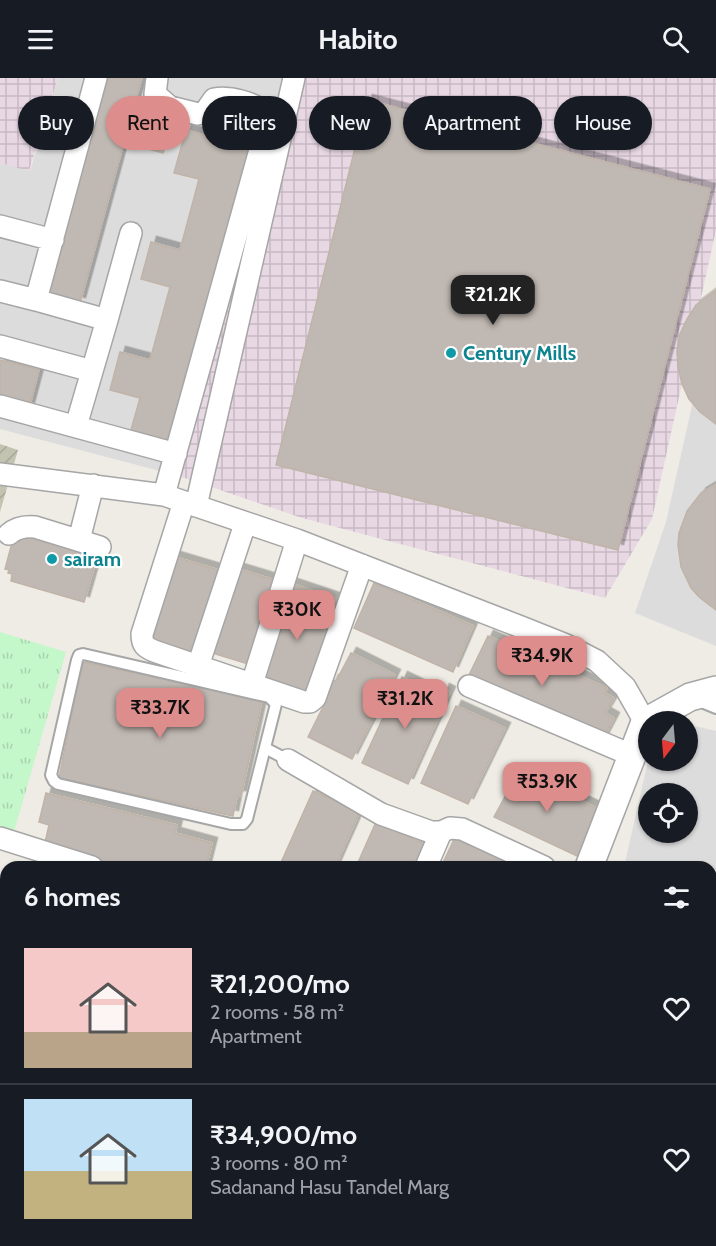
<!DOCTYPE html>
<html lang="en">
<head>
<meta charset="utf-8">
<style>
  :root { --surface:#171b24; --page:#242831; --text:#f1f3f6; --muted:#9ea1a6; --line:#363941; --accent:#dd8d8b }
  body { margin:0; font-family:Cabin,sans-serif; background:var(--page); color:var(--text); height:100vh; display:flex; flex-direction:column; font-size:22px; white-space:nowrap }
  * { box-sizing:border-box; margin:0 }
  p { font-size:20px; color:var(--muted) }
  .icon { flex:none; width:33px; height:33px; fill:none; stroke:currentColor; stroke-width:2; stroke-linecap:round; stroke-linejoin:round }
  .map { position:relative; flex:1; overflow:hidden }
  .panel { position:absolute; left:0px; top:783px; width:717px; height:386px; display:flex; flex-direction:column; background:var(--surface); border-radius:18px 18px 0 0; box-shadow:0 2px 4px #0004 }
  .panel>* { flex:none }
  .guide { position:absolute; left:18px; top:18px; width:681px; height:54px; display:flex; gap:12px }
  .needle { width:39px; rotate:196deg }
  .controls { position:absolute; left:638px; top:633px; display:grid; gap:12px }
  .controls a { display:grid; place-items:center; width:60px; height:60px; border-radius:50%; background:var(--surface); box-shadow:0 2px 4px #0004; font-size:30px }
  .price { position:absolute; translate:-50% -51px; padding:0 14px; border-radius:12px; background:var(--accent); color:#111; font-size:20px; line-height:39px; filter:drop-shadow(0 2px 3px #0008) }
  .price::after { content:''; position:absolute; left:50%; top:36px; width:18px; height:14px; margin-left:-9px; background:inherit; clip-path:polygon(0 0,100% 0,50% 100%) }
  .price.current { background:#222; color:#fff }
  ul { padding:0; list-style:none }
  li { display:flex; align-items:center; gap:18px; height:150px; padding:0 24px }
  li+li { border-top:2px solid var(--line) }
  li span { display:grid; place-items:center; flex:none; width:168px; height:120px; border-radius:0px; color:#555 }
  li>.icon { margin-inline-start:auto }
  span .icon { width:72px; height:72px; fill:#fffc; stroke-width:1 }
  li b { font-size:26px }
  h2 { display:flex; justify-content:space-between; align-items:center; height:72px; padding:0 24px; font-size:26px }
  .pill { padding:0 21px; border-radius:27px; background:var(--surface); box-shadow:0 2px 4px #0004; font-size:21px; line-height:54px }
  .pill.current { background:var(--accent); color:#111 }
  header { display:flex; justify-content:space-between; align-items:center; height:78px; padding:0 24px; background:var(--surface); font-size:27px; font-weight:700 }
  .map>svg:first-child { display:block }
  .residential { fill:#dddcdc; fill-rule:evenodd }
  .industrial { fill:url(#industrial-grid) }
  .construction { fill:url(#construction-furrows) }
  .park { fill:url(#park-tufts) }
  .building { fill:#c0b8b2; stroke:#c0b4a8; stroke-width:1.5; filter:url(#shadow) }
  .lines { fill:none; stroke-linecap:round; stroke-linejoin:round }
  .service-casing { stroke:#a6a6a6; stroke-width:14 }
  .minor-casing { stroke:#a6a6a6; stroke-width:24 }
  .tertiary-casing { stroke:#a6a6a6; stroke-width:30 }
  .service { stroke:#fff; stroke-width:10 }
  .minor { stroke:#fff; stroke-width:21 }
  .tertiary { stroke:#fff; stroke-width:27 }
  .culture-dot { fill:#0f9aa8; stroke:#fff; stroke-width:2 }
  .labels { text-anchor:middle; stroke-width:4.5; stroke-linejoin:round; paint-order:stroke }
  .culture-label { font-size:20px; font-weight:bold; fill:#0d838f; stroke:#fff; text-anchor:start }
</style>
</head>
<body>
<header><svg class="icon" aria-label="menu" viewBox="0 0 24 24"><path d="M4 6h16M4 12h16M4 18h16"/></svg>Habito<svg class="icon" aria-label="search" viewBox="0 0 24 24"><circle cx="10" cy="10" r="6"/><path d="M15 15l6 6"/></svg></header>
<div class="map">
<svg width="716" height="1168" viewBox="0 0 716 1168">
  <defs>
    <pattern id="industrial-grid" width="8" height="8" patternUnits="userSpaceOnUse" patternTransform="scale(1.5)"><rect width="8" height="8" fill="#e8d8e4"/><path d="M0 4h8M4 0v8" fill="none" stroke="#c7b9c3"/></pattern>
    <pattern id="construction-furrows" width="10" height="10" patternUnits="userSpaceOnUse" patternTransform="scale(1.5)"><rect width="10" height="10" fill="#c3c3b1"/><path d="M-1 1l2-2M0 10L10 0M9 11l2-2" fill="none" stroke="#a7a798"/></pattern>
    <pattern id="park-tufts" width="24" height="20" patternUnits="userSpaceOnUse" patternTransform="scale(1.5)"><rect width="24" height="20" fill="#c4f7ca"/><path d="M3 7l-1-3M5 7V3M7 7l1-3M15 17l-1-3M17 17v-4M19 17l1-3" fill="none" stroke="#a8d3ad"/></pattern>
    <filter id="shadow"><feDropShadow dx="5.5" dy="-5.5" stdDeviation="0" flood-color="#0004"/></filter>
  </defs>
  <rect width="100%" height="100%" fill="#efece5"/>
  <!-- residential -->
  <path class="residential" d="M 58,0 L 289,0 L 179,398 L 0,351 L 0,85 L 30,93 Z
    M 716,220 L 716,568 L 635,535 L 666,444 Z
    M 687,646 L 716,653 L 716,1113 L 711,1106 L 711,789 L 624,789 L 648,683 L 687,682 ZM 648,716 L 687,716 L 687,754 L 648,754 Z"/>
  <!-- industrial -->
  <path class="industrial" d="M 0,0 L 58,0 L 29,93 L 0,85 Z
    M 289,0 L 716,0 L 716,152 L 652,441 L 605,520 L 302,440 L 179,398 Z"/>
  <!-- construction -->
  <path class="construction" d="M 0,366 L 18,372 L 0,434 Z"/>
  <!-- park -->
  <path class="park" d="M 0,554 L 66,574 L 9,771 L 0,768 Z"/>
  <!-- building -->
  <path class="building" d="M 106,0 L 142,0 L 133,31 L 173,42 L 163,75 L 124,64 L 80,225 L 47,217 Z
    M 367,22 L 710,111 L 618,472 L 276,387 Z
    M 220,26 L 261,38 L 172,363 L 131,352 L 140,320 L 110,312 L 120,274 L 150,282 L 170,209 L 141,201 L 151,164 L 180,172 L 199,101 L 174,95 L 186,52 L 211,59 Z
    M 716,212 L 716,346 L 700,334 L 689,321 L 682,306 L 678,289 L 677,273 L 680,256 L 687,241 L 696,227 Z
    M 0,282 L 39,292 L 29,330 L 0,322 Z
    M 716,406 L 716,532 L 699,519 L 691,510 L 681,489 L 678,467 L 679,455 L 687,433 L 701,415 Z
    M 15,454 L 99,472 L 84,524 L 11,503 L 12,496 L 8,495 L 9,492 L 5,491 Z
    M 175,479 L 222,493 L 197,576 L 149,562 Z
    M 235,490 L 281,504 L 255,588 L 209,574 Z
    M 289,505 L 337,521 L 305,621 L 256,605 Z
    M 374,505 L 473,548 L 453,594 L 354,550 Z
    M 488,558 L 607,610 L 604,615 L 614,620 L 605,635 L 614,640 L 603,661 L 466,603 Z
    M 351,575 L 395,597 L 352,681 L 308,659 L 324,627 L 321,626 L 333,602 L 336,603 Z
    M 82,584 L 262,622 L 241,718 L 237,718 L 233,738 L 59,700 Z
    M 402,599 L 441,618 L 444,611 L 450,614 L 408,706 L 362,685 Z
    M 456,628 L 505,650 L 468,726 L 421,705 Z
    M 519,693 L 599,731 L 577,778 L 494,739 Z
    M 313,713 L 360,733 L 335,789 L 279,789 Z
    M 46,715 L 177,747 L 175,755 L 212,765 L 206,789 L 122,789 L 44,769 L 49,747 L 39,744 Z
    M 376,744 L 428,768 L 418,789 L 356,789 Z
    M 458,753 L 534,789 L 441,789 Z
    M 0,855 L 6,857 L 6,904 L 0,902 Z
    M 514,1162 L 657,1162 L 657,1168 L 512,1168 Z"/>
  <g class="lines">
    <defs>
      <path id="service" d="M 83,576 L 269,619 L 276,626 L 247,741 L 243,746 L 231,746 L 58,706 L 54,703 L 51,697 L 77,582 L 79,577 Z
        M 699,623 L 716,630
        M 265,670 L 288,682
        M 0,1162 L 21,1168
        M 110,1162 L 128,1168
        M 86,1168 L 90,1162
        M 450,1168 L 452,1162
        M 669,1168 L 670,1162"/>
      <path id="minor" d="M 157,0 L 155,16 L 170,29 L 198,36 L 205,34 L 214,21 C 231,18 252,25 266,34 L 268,43 L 164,417
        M 0,148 L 53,162
        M 0,213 L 36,222
        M 107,242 L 131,155
        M 0,268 L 92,293
        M 0,328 L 176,376
        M 76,348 L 107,242 L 36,222 L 96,0
        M 0,396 L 164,417 L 297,462 L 521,549 L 566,567 L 597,583 L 625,609 L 645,644
        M 184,424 L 142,556 C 142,567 145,569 154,573 L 304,624 L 310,624 L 315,620 L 362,487
        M 196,428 L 294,0
        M 9,456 C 17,449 25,448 35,449 L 100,469
        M 79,462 L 93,407
        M 198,588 L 245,446
        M 252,606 L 297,462
        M 469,608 L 631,677
        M 288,682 L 381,736 L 431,754 L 441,754 L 450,750 L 462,751 L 544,789
        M 0,760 L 92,789
        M 426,789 L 441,754
        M 0,851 L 6,853
        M 711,985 L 716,981"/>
      <path id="tertiary" d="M 589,789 L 645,644 L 690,619 L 716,612
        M 427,1168 L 429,1162"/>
    </defs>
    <!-- service casing -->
    <use href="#service" class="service-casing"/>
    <!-- minor casing -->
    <use href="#minor" class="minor-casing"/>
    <!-- tertiary casing -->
    <use href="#tertiary" class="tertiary-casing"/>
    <!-- service -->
    <use href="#service" class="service"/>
    <!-- minor -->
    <use href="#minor" class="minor"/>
    <!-- tertiary -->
    <use href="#tertiary" class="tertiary"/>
  </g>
  <!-- markers -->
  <g class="culture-dot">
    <circle cx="451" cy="275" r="6"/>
    <circle cx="52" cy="481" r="6"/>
  </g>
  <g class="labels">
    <!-- culture labels -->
    <g class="culture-label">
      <text x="463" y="282">Century Mills</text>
      <text x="64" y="488">sairam</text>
    </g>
  </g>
</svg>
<div class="controls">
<a><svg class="needle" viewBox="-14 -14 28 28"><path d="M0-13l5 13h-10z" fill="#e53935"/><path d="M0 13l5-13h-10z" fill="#9ea1a6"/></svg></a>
<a><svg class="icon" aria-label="locate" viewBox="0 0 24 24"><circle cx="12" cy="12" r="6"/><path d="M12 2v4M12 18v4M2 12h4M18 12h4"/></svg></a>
</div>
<b class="price current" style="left:493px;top:248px">₹21.2K</b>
<b class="price" style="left:297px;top:563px">₹30K</b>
<b class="price" style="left:542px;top:609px">₹34.9K</b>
<b class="price" style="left:405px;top:652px">₹31.2K</b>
<b class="price" style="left:160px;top:661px">₹33.7K</b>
<b class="price" style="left:547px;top:735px">₹53.9K</b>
<div class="guide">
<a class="pill">Buy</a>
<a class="pill current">Rent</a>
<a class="pill">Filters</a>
<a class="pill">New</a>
<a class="pill">Apartment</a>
<a class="pill">House</a>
</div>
<section class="panel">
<h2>6 homes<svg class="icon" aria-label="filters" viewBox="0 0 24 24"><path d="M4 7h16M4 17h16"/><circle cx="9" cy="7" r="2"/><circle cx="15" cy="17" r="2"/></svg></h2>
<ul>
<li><span style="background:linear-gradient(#f6c9c9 70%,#b9a48a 0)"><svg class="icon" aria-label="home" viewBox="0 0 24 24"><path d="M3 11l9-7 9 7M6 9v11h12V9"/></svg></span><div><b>₹21,200/mo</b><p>2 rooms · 58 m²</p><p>Apartment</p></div><svg class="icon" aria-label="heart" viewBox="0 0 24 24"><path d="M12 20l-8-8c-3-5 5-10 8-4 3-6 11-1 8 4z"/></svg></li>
<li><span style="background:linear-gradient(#bfe0f5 60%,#c2b280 0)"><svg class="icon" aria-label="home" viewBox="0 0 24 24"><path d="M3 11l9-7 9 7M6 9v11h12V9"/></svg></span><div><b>₹34,900/mo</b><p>3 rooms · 80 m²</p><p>Sadanand Hasu Tandel Marg</p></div><svg class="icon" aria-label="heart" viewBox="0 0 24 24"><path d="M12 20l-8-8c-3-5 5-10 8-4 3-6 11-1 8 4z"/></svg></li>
</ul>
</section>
</div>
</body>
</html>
